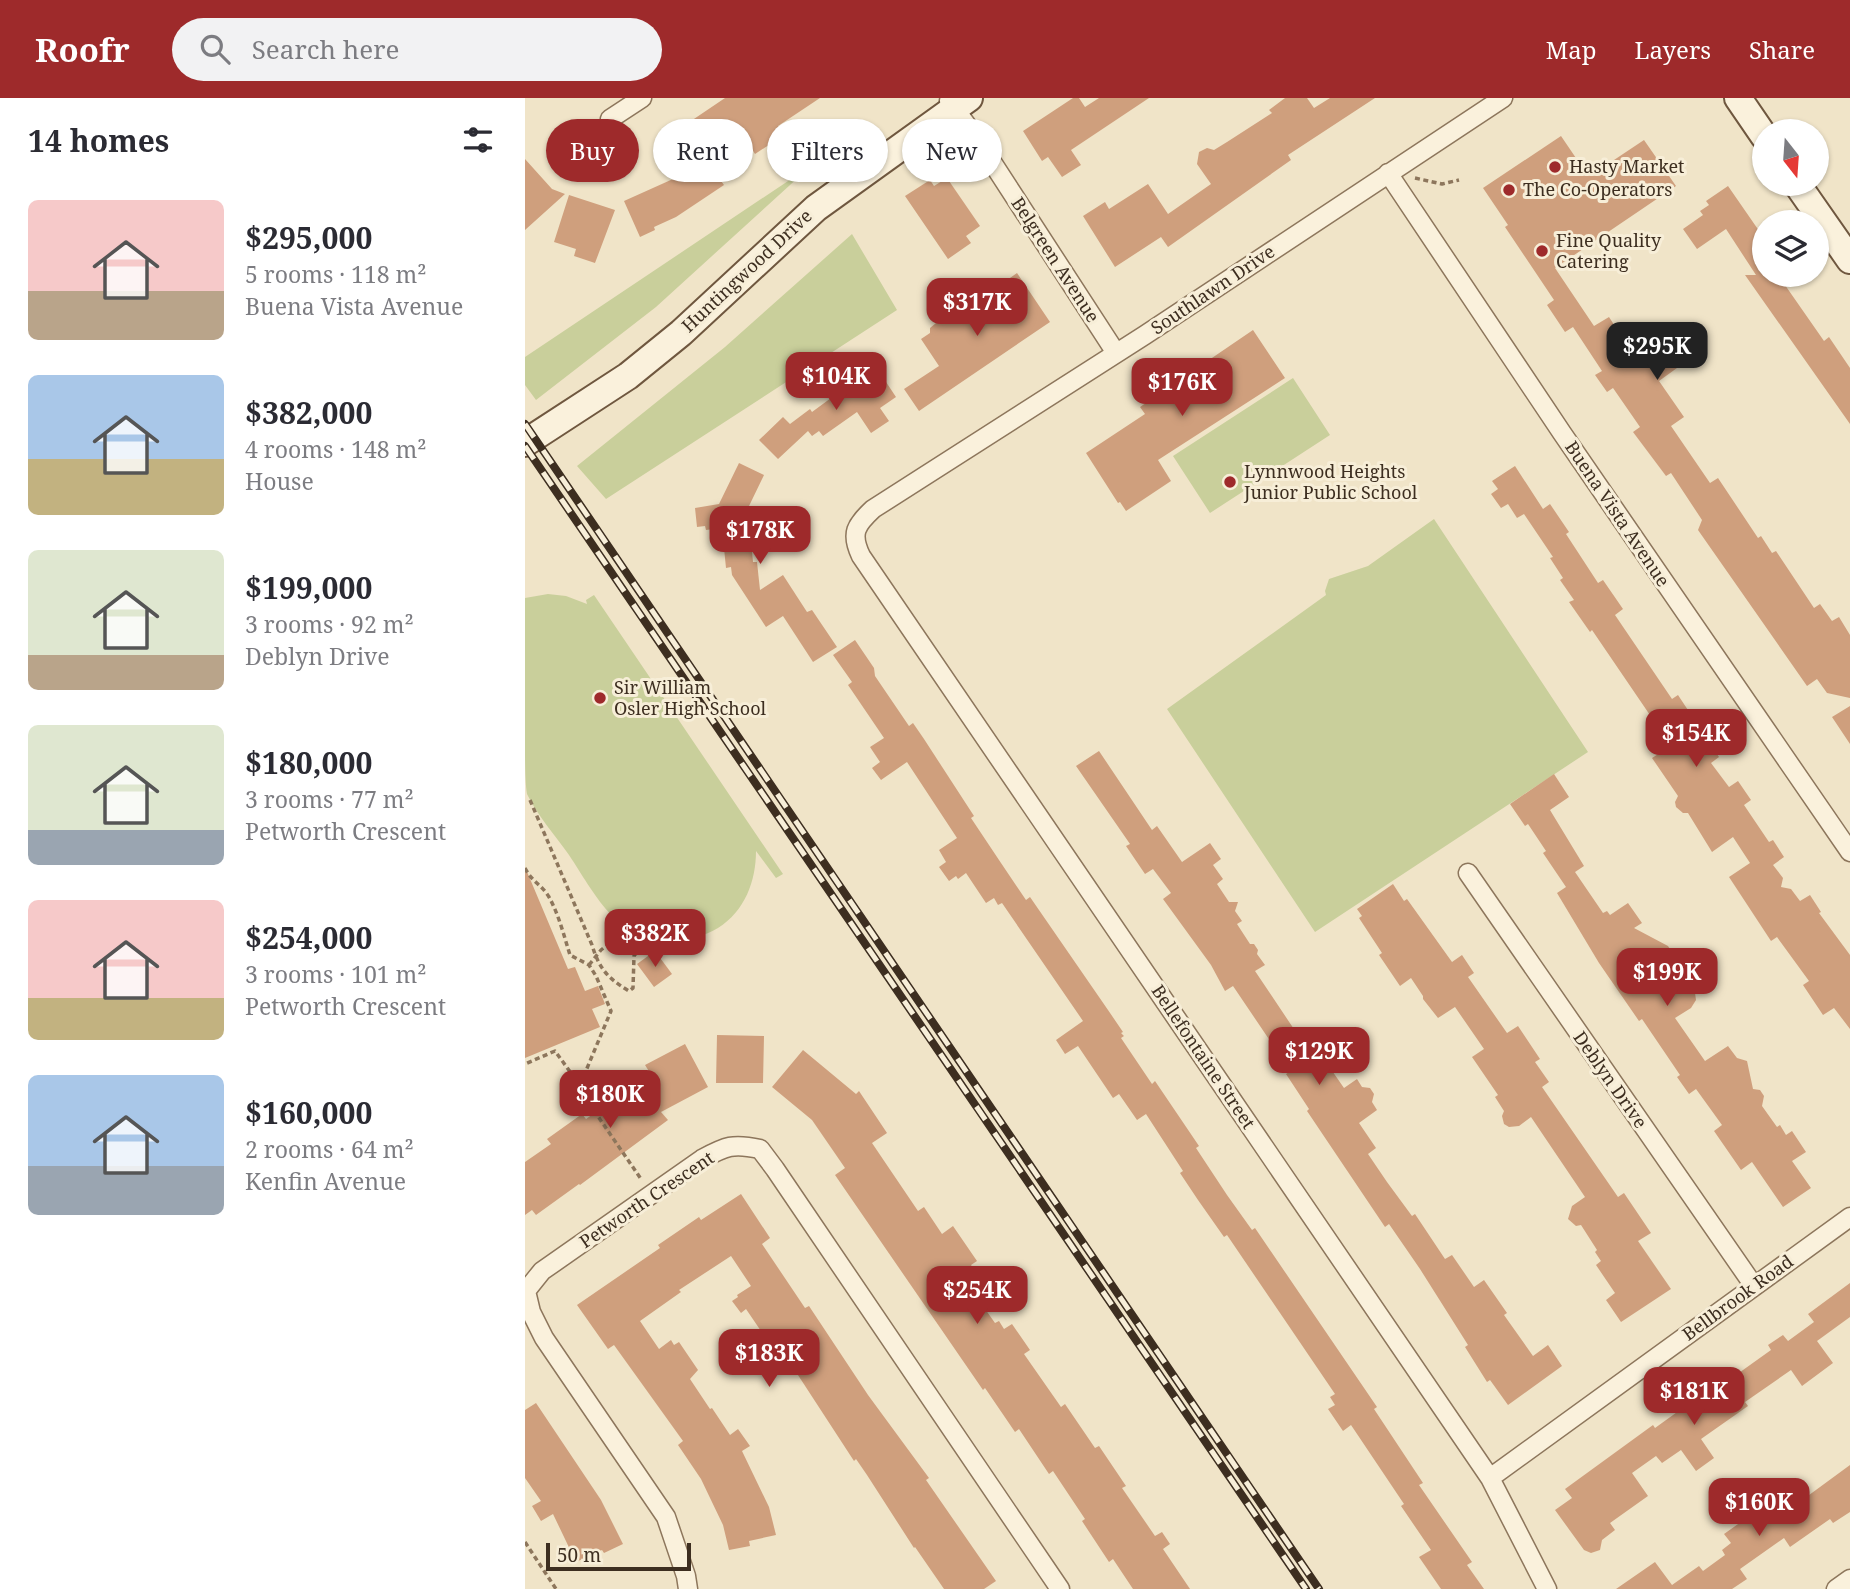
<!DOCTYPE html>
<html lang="en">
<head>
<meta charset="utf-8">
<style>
  :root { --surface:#fff; --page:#f2f2f3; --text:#2b2b33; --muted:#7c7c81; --accent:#9e2a2b }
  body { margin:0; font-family:"Noto Serif",serif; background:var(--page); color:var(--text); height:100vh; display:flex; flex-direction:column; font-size:26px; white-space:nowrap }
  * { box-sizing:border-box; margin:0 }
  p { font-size:23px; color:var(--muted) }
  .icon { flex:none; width:38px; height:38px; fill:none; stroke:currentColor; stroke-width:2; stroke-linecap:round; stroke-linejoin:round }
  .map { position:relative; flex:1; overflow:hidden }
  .details { display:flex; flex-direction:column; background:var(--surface); width:525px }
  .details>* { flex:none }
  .hud { position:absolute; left:21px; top:21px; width:665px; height:63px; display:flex; gap:14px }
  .needle { width:46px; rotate:163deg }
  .fabs { position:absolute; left:1227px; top:21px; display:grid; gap:14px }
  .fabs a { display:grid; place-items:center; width:77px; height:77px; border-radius:50%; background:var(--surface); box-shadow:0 2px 5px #0004; font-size:35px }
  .scale { position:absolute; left:21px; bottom:18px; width:145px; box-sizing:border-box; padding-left:7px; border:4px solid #3d2e20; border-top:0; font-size:19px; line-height:24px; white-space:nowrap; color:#3d2e20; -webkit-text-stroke:5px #f7eed8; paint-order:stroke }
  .price { position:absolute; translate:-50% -60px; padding:0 16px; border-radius:14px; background:var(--accent); color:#fff; font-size:23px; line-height:46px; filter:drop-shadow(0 2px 4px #0008) }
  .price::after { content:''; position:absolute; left:50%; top:42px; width:21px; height:16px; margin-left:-10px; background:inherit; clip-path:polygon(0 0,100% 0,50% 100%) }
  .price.active { background:#222; color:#fff }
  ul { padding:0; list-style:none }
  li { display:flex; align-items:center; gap:21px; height:175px; padding:0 28px }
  li span { display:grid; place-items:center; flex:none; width:196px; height:140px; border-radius:10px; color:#555 }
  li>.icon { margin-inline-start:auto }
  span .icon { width:84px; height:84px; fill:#fffc; stroke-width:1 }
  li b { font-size:30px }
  h2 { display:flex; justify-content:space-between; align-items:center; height:84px; padding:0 28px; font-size:30px }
  .chip { padding:0 24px; border-radius:32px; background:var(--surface); box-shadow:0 2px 5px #0004; font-size:24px; line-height:63px }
  .chip.active { background:var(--accent); color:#fff }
  header { display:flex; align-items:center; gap:42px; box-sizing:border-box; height:98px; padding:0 35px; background:var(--accent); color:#fff }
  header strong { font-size:33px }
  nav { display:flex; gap:38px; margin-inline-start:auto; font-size:24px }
  .search { width:490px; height:63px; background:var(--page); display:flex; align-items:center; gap:18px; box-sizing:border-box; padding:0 24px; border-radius:38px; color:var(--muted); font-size:26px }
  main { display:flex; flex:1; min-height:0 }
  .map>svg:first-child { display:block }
  .green { fill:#c9cf9b }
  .building { fill:#cf9f7d }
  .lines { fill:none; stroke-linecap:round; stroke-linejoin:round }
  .street-casing { stroke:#8d765c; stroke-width:21 }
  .secondary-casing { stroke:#6f573f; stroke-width:30 }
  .path { stroke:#8d765c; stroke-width:3.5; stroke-dasharray:5 3.5; stroke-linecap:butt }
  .street { stroke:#faf1dc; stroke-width:18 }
  .secondary { stroke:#faf1dc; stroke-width:26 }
  .rail-casing { stroke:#3d2e20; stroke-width:8 }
  .rail { stroke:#f7eed8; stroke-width:5; stroke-dasharray:16; stroke-linecap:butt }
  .poi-dot { fill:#9e2a2b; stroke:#f7eed8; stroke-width:2.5 }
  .labels { text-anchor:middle; stroke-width:6; stroke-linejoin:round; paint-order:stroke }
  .poi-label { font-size:18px; fill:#3d2e20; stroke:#f7eed8; text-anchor:start }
  .street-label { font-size:18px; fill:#3d2e20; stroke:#f7eed8 }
</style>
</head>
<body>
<header>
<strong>Roofr</strong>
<div class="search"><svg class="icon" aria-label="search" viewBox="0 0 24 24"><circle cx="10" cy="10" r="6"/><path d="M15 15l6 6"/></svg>Search here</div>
<nav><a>Map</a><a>Layers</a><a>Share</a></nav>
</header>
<main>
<section class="details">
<h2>14 homes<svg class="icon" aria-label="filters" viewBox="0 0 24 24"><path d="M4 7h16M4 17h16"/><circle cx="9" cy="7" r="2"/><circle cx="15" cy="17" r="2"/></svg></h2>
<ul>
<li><span style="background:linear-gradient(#f6c9c9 65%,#b9a48a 0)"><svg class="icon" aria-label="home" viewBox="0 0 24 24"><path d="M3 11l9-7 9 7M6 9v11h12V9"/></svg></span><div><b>$295,000</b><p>5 rooms · 118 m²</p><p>Buena Vista Avenue</p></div></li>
<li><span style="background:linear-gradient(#a9c7e8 60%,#c2b280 0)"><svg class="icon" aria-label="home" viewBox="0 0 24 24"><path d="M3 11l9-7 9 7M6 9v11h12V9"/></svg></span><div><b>$382,000</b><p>4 rooms · 148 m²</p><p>House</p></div></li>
<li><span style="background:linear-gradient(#dfe7d0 75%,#b9a48a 0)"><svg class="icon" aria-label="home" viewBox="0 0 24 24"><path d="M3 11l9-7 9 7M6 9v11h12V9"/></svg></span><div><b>$199,000</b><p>3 rooms · 92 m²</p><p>Deblyn Drive</p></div></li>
<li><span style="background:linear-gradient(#dfe7d0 75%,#9aa5b1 0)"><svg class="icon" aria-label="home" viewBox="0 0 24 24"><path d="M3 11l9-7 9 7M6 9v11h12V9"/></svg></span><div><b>$180,000</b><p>3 rooms · 77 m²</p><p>Petworth Crescent</p></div></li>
<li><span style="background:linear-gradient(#f6c9c9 70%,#c2b280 0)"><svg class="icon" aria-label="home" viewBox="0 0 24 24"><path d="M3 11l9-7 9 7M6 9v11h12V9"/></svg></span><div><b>$254,000</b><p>3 rooms · 101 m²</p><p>Petworth Crescent</p></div></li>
<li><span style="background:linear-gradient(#a9c7e8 65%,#9aa5b1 0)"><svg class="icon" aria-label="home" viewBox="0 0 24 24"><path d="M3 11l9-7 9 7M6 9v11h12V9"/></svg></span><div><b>$160,000</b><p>2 rooms · 64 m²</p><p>Kenfin Avenue</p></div></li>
</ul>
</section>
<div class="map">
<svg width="1325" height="1491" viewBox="0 0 1325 1491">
  <rect width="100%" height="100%" fill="#f0e4c8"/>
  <!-- green -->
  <path class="green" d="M 287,67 L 131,209 L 11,302 L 0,287 L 0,259 Z
    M 327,136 L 372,212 L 81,401 L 52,368 L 200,249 Z
    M 768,280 L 805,337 L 685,415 L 648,358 Z
    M 909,421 L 1063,654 L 790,834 L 642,611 L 801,497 L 800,493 L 804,481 L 843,468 Z
    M 23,496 L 41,498 L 62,506 L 61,502 L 69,497 L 258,776 L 251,780 L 231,753 C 231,783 220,813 193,830 C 177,839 161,844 142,843 C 90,840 70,796 44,757 C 30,737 12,717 2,696 C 0,684 0,661 0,648 C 0,599 0,549 0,500 Z"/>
  <!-- building -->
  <path class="building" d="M 200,0 L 295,0 L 253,28 L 259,37 L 230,56 L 227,51 L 191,76 L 199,87 L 151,119 L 129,129 L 130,132 L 115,139 L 99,103 L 148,81 L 141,71 L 178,47 L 163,25 Z
    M 548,0 L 554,0 L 560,9 L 574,0 L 624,0 L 546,52 L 556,67 L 537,79 L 523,59 L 517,63 L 498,33 Z
    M 760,0 L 782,0 L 789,10 L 805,0 L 850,0 L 763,57 L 766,62 L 643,149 L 636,139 L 590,169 L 558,118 L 580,104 L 584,111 L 623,86 L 643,116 L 686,86 L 672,66 L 674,54 L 682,50 L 689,52 L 702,44 L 747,15 L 744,12 Z
    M 1036,38 L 1053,63 L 1080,68 L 1119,42 L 1151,88 L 1030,170 L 1069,228 L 1084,219 L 1108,256 L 1131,240 L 1152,270 L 1134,283 L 1159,319 L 1146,328 L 1185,385 L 1193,380 L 1233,440 L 1236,438 L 1247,455 L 1251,453 L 1289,510 L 1295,506 L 1307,523 L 1314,519 L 1325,537 L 1325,600 L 1302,595 L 1292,581 L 1282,588 L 1173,432 L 1177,422 L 1146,375 L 1141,378 L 1108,334 L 1115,329 L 1088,290 L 1082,294 L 1070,277 L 1077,273 L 1048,229 L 1040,234 L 1022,207 L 1029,202 L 980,129 L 983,127 L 958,90 Z
    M 0,61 L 27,91 L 40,96 L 0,132 Z
    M 422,80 L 455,128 L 441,138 L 446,145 L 423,161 L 380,98 L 405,82 L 409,88 Z
    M 1203,88 L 1239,140 L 1239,177 L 1253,177 L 1299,243 L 1304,239 L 1325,270 L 1325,326 L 1220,177 L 1231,177 L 1201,131 L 1172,151 L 1158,131 L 1178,117 L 1175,113 L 1184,107 L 1181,103 Z
    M 44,97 L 90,112 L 70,165 L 49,158 L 51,151 L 29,144 Z
    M 492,175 L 525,224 L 394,313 L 379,291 L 414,268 L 396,241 L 405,235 L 405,230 L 411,225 L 419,225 L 427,221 Z
    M 728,232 L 760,280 L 633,362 L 646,383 L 601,413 L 595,404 L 593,405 L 561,355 L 620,316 L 615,309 Z
    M 349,266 L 371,299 L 355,310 L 364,323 L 346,335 L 332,314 L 298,338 L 294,333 L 287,338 L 283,333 L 253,361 L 234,342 L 258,319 L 265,326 L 285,311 L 287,314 L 321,289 L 319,286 L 327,279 Z
    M 214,365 L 239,377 L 211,435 L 225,433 L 228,464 L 232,464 L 235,492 L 258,477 L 282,514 L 287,512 L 312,549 L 288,564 L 258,518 L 241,529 L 207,477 L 206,469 L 201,470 L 197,430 L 181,432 L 180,428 L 172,429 L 170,410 L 194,406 Z
    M 990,368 L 1018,411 L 1025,406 L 1044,434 L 1041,436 L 1073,485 L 1078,482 L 1098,511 L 1090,517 L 1147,601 L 1153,597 L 1194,659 L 1186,665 L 1204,689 L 1213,683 L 1226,702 L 1219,707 L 1244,744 L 1248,742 L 1259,759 L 1248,767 L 1258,780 L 1256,789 L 1266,791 L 1275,803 L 1285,797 L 1296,814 L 1294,815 L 1325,857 L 1325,931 L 1309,910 L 1298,917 L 1278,887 L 1284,883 L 1252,839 L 1246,843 L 1204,779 L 1225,765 L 1208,739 L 1187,754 L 1163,715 L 1158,715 L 1151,709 L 1150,704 L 1153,698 L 1127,660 L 1146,648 L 1067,532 L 1065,534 L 1044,504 L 1049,502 L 1035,482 L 1038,480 L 1025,460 L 1028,459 L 999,416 L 992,420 L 983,406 L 976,410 L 966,396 L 973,391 L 967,383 Z
    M 330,542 L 349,570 L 350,578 L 384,628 L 388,625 L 399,641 L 449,718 L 446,720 L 476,765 L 501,802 L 505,799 L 583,912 L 598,934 L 596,935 L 599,938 L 596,940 L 627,986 L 630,983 L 674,1048 L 671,1050 L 702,1097 L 727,1132 L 730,1130 L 852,1309 L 849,1311 L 898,1385 L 894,1387 L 947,1464 L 942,1467 L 959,1491 L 916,1491 L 894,1459 L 906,1452 L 876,1408 L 879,1406 L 826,1327 L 818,1333 L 803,1311 L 810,1307 L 805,1299 L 810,1296 L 702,1137 L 699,1139 L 673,1102 L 655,1075 L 658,1073 L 621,1016 L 612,1022 L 594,996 L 588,1000 L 553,948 L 540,956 L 531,942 L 558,923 L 477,805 L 473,807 L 469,800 L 461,805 L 441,775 L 433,781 L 431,778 L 424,783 L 414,769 L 421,764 L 414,752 L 432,740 L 382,664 L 356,682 L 347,670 L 355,664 L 345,649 L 359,640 L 323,587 L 327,584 L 308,557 Z
    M 1325,608 L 1325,646 L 1307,619 Z
    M 574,653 L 627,732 L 632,728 L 657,764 L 685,745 L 696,761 L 688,767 L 698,781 L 692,786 L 704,804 L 713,804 L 710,813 L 717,823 L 712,826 L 725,846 L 729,846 L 733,852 L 732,856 L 740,867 L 730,873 L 787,958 L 794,954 L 819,990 L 832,981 L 837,989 L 845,990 L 849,996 L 847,1004 L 852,1012 L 834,1025 L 851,1050 L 843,1056 L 862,1084 L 887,1118 L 890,1116 L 920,1161 L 927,1157 L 949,1189 L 959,1182 L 982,1215 L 979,1217 L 1008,1258 L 1023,1247 L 1037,1268 L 983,1307 L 965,1282 L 962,1284 L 940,1249 L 943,1247 L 895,1171 L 864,1126 L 860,1129 L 782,1013 L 784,1011 L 761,976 L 766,973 L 754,956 L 708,888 L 700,893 L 686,867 L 638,801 L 646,795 L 628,771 L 620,776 L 601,748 L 605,746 L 551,668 Z
    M 1029,676 L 1044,699 L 1025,712 L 1059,768 L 1050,774 L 1078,815 L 1082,813 L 1085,817 L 1103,805 L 1117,825 L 1109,830 L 1143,848 L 1169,888 L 1171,902 L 1166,910 L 1150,920 L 1180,963 L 1203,948 L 1212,960 L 1222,963 L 1228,991 L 1235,992 L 1239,998 L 1237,1008 L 1252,1029 L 1255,1027 L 1261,1037 L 1267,1033 L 1281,1054 L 1267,1063 L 1286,1090 L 1258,1109 L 1227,1064 L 1216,1072 L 1189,1033 L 1197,1027 L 1171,991 L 1164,996 L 1152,979 L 1155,977 L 1117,921 L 1114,923 L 1074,865 L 1032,795 L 1041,789 L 1018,755 L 1021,753 L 1003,726 L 1000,728 L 985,706 Z
    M 0,769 L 43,871 L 50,869 L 60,893 L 73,888 L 80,906 L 67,911 L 75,929 L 0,960 Z
    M 868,786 L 879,803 L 882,801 L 927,864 L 937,857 L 949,875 L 943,879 L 982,935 L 993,928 L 1015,961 L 1010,964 L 1024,984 L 1017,989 L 1093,1099 L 1099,1095 L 1126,1135 L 1113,1143 L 1146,1191 L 1096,1224 L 1081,1202 L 1090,1195 L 1071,1167 L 1076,1163 L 1070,1154 L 1072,1152 L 1056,1127 L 1051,1128 L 1043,1121 L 1047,1108 L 1060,1099 L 1006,1019 L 994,1028 L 984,1029 L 979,1026 L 977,1018 L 979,1013 L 970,999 L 973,997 L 947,959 L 959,951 L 930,909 L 913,920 L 898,901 L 898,898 L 886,880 L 875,888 L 854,857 L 857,855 L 834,820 L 837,818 L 832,811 Z
    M 130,853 L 147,876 L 129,889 L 112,866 Z
    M 192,937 L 239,938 L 238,985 L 191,985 Z
    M 160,946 L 183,989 L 136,1014 L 143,1022 L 55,1087 L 54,1086 L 11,1117 L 7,1112 L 0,1117 L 0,1064 L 26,1046 L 22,1041 L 57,1016 L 61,1021 L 125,975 L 120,967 Z
    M 278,952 L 331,996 L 334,993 L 362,1035 L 347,1045 L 393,1113 L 399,1109 L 417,1136 L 428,1128 L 452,1163 L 446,1167 L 464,1194 L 453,1201 L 470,1225 L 474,1223 L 479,1231 L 487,1226 L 505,1252 L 499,1256 L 536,1309 L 540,1306 L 570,1350 L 574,1348 L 601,1388 L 597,1390 L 630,1438 L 637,1434 L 645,1446 L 638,1451 L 665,1491 L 608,1491 L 588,1461 L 584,1464 L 557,1423 L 560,1421 L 528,1373 L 524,1376 L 494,1331 L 490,1334 L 460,1290 L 458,1292 L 310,1077 L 320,1070 L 287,1022 L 247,989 Z
    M 216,1096 L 245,1140 L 237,1146 L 280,1210 L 284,1208 L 343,1297 L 404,1380 L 401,1382 L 471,1483 L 459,1491 L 419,1491 L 390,1449 L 389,1450 L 342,1377 L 331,1361 L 329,1363 L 271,1274 L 256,1255 L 247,1261 L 237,1245 L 242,1242 L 221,1211 L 216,1215 L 207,1203 L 213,1199 L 212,1197 L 226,1188 L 206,1158 L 154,1192 L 156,1194 L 115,1223 L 134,1251 L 146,1242 L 149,1247 L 154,1244 L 173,1272 L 165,1281 L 185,1311 L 187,1310 L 205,1337 L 213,1331 L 225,1348 L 217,1353 L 244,1409 L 251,1437 L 224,1443 L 225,1448 L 204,1452 L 198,1427 L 186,1402 L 176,1381 L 153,1347 L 158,1343 L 89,1247 L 83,1251 L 52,1207 L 135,1150 L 133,1147 L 174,1119 L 176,1122 Z
    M 1325,1185 L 1325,1219 L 1292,1243 L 1308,1265 L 1277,1288 L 1266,1272 L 1220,1304 L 1223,1308 L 1176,1341 L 1189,1360 L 1171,1373 L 1156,1352 L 1137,1365 L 1131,1358 L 1107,1375 L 1123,1398 L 1085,1425 L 1090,1432 L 1077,1442 L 1075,1452 L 1066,1455 L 1059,1452 L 1030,1412 L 1047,1400 L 1040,1391 L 1128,1327 L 1130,1330 L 1202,1278 L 1204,1282 L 1246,1252 L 1243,1247 L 1258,1237 L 1263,1243 L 1289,1224 L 1283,1216 Z
    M 11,1305 L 76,1402 L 98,1446 L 79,1455 L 77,1452 L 51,1464 L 28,1416 L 16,1423 L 7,1408 L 16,1403 L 0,1380 L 0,1312 Z
    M 1325,1367 L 1325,1414 L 1308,1425 L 1305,1421 L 1265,1449 L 1259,1440 L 1215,1471 L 1222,1481 L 1207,1491 L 1091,1491 L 1130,1464 L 1147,1487 L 1174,1468 L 1178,1473 L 1200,1457 L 1197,1452 L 1206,1445 L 1199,1436 L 1230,1414 L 1236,1422 L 1276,1394 L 1280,1400 Z"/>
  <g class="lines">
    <defs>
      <path id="street" d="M 978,0 L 620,237 L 348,411 C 331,427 325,435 336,458 L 965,1380 L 1022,1491
        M 424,3 L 452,41 L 591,255
        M 85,21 L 117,0
        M 863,75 L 1037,335 L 1325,754
        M 943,775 L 1229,1188
        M 965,1380 L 1325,1119
        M 163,1491 L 161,1478 L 141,1419 L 19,1240 L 6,1214 L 1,1193 L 17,1173 L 177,1061 C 201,1048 208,1045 235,1051 L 250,1071 L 535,1491
        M 1311,1491 L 1325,1481"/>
      <path id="secondary" d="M 1213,0 L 1239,38
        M 1272,86 L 1325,162
        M 0,345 L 103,278 L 156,235 L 291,110 L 444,0"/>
    </defs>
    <!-- street casing -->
    <use href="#street" class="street-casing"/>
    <!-- secondary casing -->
    <use href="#secondary" class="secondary-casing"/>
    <!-- path -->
    <path class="path" d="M 890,80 L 917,86 L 934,82
      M 5,702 L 67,847 C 74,870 82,880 104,893 L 108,890 L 109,858 L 121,842
      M 0,770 C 6,783 17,787 24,799 C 34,817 39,838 45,857 L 64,867 L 71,878 L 86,913 L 60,975 L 46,975 L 30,953 L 0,966
      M 64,867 L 76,852 L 102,831
      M 51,976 L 50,985 L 116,1081
      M 0,1444 L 31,1491"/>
    <!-- street -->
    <use href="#street" class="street"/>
    <!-- secondary -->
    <use href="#secondary" class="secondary"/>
    <defs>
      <path id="rail" d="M 0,326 L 794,1491
        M 0,348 L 781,1491"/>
    </defs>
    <!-- rail casing -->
    <use href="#rail" class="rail-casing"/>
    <!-- rail -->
    <use href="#rail" class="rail"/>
  </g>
  <!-- markers -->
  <g class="poi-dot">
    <circle cx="1030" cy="69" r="7"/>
    <circle cx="984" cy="92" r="7"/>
    <circle cx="1017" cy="153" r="7"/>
    <circle cx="705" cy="384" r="7"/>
    <circle cx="75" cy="600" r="7"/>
  </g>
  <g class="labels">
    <!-- poi labels -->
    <g class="poi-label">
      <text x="1044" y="75">Hasty Market</text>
      <text x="998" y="98">The Co-Operators</text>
      <text x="1031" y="149">Fine Quality<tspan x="1031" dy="21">Catering</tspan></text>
      <text x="719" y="380">Lynnwood Heights<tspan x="719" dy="21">Junior Public School</tspan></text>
      <text x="89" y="596">Sir William<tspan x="89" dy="21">Osler High School</tspan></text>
    </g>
    <!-- street labels -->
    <g class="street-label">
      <text transform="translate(530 162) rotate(57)" y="6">Belgreen Avenue</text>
      <text transform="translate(222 173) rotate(-43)" y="6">Huntingwood Drive</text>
      <text transform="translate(688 192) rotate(-34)" y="6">Southlawn Drive</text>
      <text transform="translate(1092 416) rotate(56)" y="6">Buena Vista Avenue</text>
      <text transform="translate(678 959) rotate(56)" y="6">Bellefontaine Street</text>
      <text transform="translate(1085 982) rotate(55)" y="6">Deblyn Drive</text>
      <text transform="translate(122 1102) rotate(-34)" y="6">Petworth Crescent</text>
      <text transform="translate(1213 1200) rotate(-36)" y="6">Bellbrook Road</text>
    </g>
  </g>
</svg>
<div class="fabs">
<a><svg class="needle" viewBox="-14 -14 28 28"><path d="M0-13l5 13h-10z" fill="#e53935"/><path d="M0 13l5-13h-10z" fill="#7c7c81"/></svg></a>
<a><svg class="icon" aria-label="layers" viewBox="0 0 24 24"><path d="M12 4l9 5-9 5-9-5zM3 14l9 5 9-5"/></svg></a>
</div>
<div class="scale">50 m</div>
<b class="price" style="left:452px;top:240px">$317K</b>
<b class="price active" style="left:1132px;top:284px">$295K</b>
<b class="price" style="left:311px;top:314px">$104K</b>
<b class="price" style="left:657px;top:320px">$176K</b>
<b class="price" style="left:235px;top:468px">$178K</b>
<b class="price" style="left:1171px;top:671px">$154K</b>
<b class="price" style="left:130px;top:871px">$382K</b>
<b class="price" style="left:1142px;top:910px">$199K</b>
<b class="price" style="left:794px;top:989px">$129K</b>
<b class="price" style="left:85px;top:1032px">$180K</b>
<b class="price" style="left:452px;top:1228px">$254K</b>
<b class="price" style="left:244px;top:1291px">$183K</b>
<b class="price" style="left:1169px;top:1329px">$181K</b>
<b class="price" style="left:1234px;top:1440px">$160K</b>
<div class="hud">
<a class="chip active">Buy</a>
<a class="chip">Rent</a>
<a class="chip">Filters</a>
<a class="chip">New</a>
</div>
</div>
</main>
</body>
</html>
